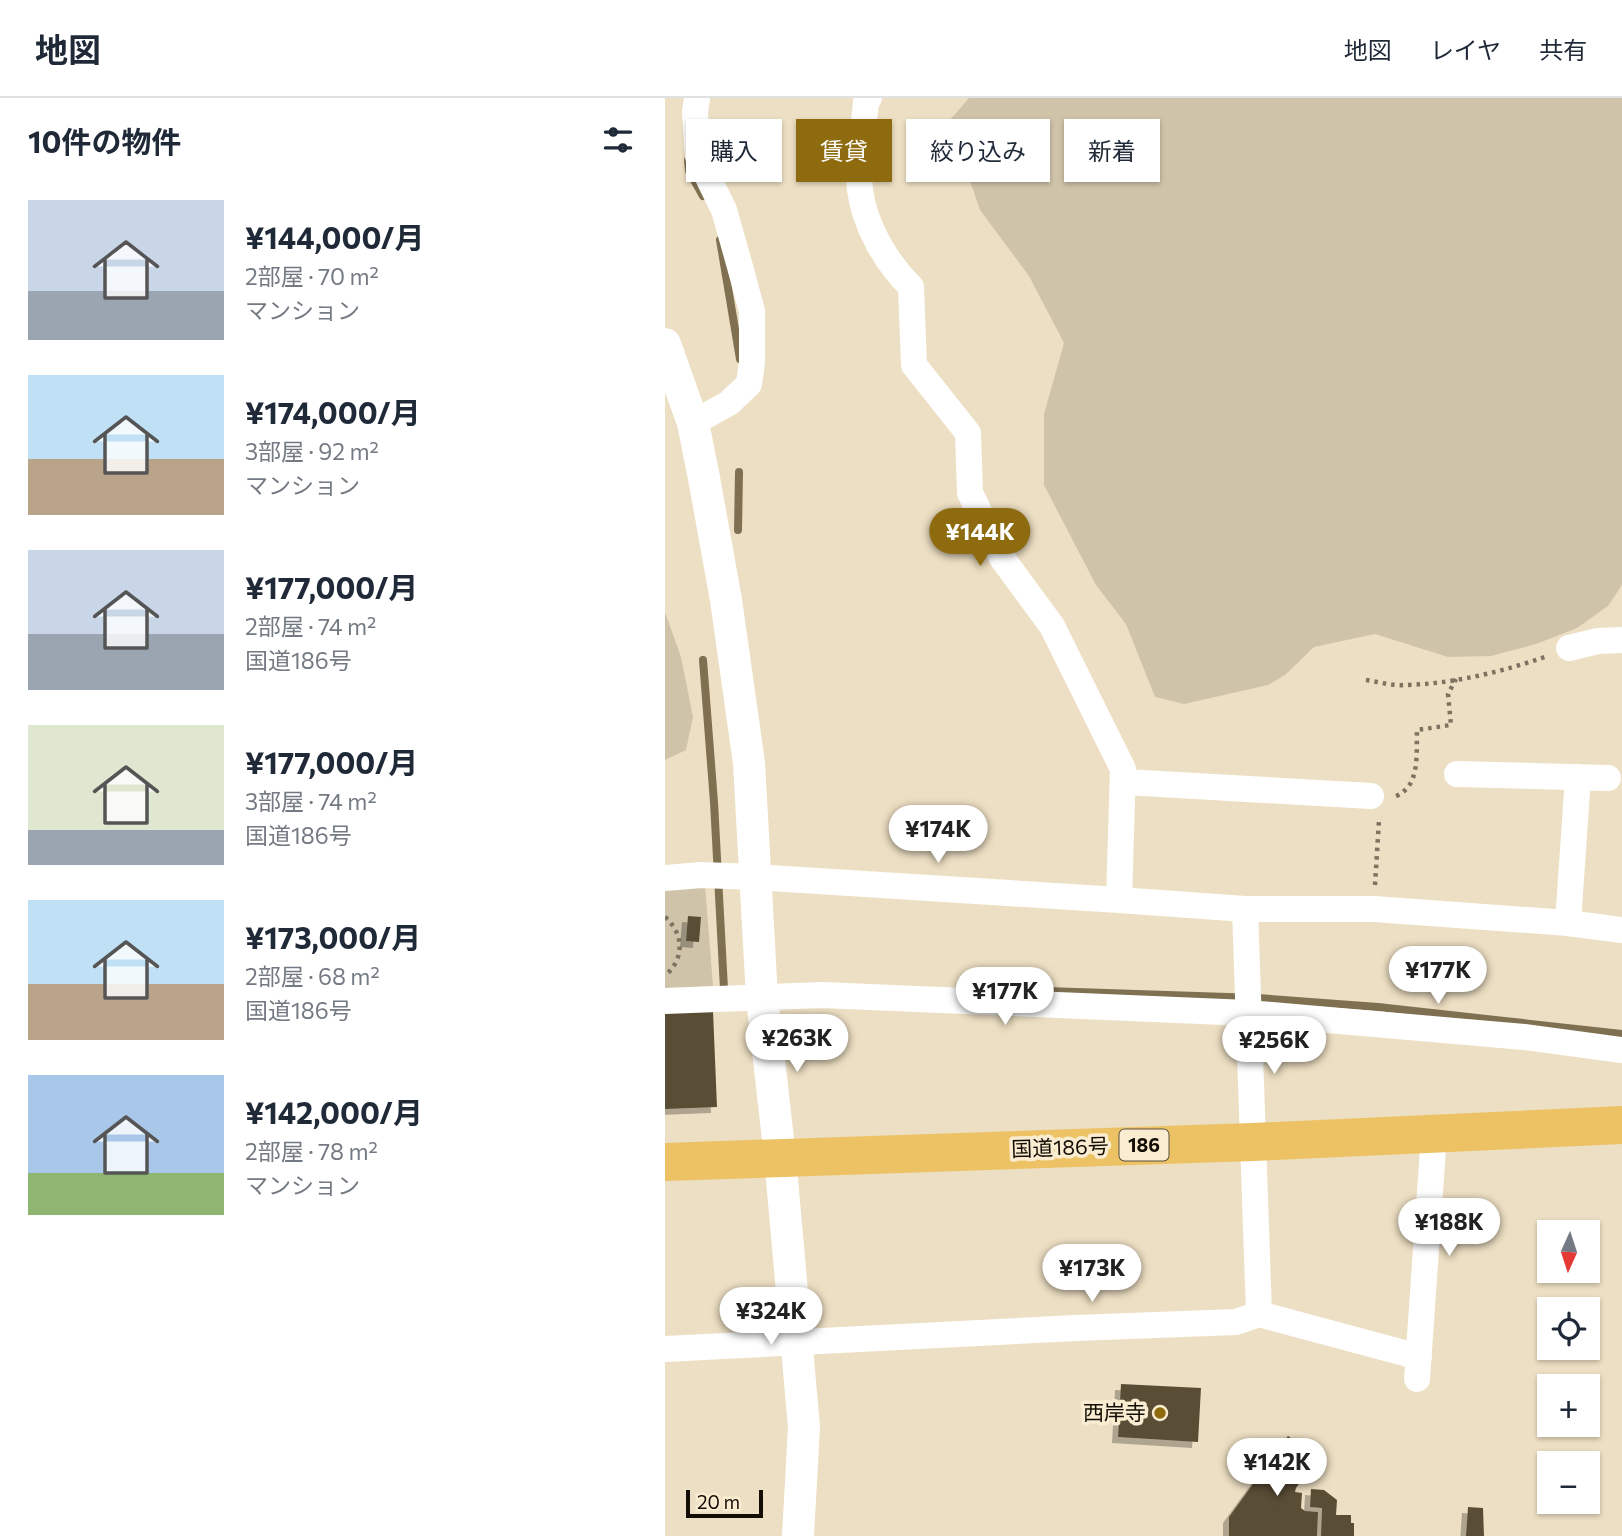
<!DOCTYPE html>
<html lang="ja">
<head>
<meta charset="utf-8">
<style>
  :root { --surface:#fff; --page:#f2f2f3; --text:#1f2937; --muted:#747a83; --line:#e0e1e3; --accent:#8e6b0f }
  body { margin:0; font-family:Commissioner,"Noto Sans JP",sans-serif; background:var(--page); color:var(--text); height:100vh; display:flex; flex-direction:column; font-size:26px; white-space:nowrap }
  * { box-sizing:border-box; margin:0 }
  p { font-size:23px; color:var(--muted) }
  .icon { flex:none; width:38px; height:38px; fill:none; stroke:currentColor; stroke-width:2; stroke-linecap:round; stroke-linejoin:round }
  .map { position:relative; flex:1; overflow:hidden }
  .sheet { display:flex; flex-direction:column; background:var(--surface); width:665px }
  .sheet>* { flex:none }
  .banner { position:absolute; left:21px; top:21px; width:665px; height:63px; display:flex; gap:14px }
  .needle { width:46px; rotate:183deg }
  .buttons { position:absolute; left:872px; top:1122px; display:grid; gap:14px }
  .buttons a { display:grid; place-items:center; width:63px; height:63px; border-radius:0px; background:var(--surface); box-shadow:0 2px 5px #0004; font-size:35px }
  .scale { position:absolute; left:21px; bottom:18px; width:77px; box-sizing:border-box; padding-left:7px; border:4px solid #130e05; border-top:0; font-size:19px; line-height:24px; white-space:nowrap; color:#130e05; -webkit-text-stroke:5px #faecd0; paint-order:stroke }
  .price { position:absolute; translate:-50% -60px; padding:0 16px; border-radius:24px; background:#fff; color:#222; font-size:23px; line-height:46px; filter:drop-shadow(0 2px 4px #0008) }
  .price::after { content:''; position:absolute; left:50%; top:42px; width:21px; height:16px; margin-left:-10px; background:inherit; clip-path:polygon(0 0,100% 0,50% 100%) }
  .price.active { background:var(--accent); color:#fff }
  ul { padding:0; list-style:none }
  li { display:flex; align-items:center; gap:21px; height:175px; padding:0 28px }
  li span { display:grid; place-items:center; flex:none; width:196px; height:140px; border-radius:0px; color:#555 }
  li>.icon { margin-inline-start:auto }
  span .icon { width:84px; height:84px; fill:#fffc; stroke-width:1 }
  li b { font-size:30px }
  h2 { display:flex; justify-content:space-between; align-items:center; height:84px; padding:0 28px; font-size:30px }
  .tag { padding:0 24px; border-radius:0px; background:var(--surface); box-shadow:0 2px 5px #0004; font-size:24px; line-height:63px }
  .tag.active { background:var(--accent); color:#fff }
  header { display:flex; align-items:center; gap:42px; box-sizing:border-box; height:98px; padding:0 35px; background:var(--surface); border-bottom:2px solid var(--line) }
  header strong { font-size:33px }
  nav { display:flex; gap:38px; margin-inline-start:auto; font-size:24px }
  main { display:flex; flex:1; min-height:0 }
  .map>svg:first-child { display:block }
  .green { fill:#cfc3aa }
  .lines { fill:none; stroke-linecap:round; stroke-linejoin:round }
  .stream { stroke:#807052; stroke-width:8 }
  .building { fill:#5a4e36; filter:url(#shadow) }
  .path { stroke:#7c7360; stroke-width:4.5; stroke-dasharray:3.5 5; stroke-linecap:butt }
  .minor { stroke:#fff; stroke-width:26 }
  .tertiary { stroke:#fff; stroke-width:32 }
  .trunk { stroke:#ecc264; stroke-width:38 }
  .poi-dot { fill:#8e6b0f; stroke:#faecd0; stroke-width:2.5 }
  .labels { text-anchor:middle; stroke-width:7; stroke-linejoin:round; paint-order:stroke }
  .shield { fill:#faecd0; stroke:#585142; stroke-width:2 }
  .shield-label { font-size:19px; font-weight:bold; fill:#130e05 }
  .street-label { font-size:21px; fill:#130e05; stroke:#faecd0 }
  .poi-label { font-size:21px; fill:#130e05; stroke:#faecd0; text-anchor:end }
</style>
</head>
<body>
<header>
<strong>地図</strong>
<nav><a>地図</a><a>レイヤ</a><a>共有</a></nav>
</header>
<main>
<section class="sheet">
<h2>10件の物件<svg class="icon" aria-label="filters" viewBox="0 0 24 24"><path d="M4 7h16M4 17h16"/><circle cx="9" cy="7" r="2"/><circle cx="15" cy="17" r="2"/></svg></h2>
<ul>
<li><span style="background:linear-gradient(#c9d6e8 65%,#9aa5b1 0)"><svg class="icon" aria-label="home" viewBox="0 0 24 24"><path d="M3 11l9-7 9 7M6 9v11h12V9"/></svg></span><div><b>¥144,000/月</b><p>2部屋 · 70 m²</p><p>マンション</p></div></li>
<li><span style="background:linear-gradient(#bfe0f5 60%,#b9a48a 0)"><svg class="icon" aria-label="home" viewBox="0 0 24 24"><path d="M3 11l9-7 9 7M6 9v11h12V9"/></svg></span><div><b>¥174,000/月</b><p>3部屋 · 92 m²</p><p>マンション</p></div></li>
<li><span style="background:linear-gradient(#c9d6e8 60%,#9aa5b1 0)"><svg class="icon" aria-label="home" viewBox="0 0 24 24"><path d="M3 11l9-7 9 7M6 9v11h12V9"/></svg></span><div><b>¥177,000/月</b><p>2部屋 · 74 m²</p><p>国道186号</p></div></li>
<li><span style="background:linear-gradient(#dfe7d0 75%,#9aa5b1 0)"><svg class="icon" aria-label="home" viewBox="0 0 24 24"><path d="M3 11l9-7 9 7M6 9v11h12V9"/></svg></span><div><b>¥177,000/月</b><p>3部屋 · 74 m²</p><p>国道186号</p></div></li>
<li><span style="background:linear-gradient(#bfe0f5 60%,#b9a48a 0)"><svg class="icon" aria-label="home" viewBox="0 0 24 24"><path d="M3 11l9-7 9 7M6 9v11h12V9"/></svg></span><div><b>¥173,000/月</b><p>2部屋 · 68 m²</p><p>国道186号</p></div></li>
<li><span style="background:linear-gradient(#a9c7e8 70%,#8fb573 0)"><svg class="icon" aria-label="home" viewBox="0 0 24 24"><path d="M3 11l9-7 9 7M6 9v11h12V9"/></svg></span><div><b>¥142,000/月</b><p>2部屋 · 78 m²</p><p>マンション</p></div></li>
</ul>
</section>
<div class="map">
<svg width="957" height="1438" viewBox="0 0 957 1438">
  <defs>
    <filter id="shadow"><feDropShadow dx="-6" dy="6" stdDeviation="0" flood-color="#0004"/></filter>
  </defs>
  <rect width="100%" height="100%" fill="#eddfc3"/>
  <!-- green -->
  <path class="green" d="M 304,0 L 957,0 L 957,487 L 943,508 L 912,530 L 871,546 L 826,558 L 783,559 L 710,536 L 649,549 L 620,577 L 603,587 L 519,606 L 490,599 L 461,526 L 431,487 L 379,387 L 379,316 L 399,245 L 364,178 L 315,112 L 284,23 Z
    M 0,514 L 16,559 L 28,619 L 21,652 L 0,662 Z
    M 40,787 L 48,888 L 0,890 L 0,790 Z"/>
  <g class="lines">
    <!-- stream -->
    <path class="stream" d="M 23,62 L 24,73 L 38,98
      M 55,142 L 75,261
      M 73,432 L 74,374
      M 38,562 L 49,704 L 59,891
      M 321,891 L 593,900 L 713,909 L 957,936"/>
  </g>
  <!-- building -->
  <path class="building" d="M 23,818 L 36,819 L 34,844 L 21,843 Z
    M 48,913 L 52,1009 L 0,1011 L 0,915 Z
    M 456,1286 L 536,1290 L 533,1344 L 453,1339 Z
    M 623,1338 L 652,1360 L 631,1390 L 630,1394 L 637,1395 L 636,1410 L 640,1413 L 653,1414 L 652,1438 L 564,1438 L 564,1419 Z
    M 646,1391 L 659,1392 L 672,1402 L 671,1417 L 686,1417 L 686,1425 L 689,1425 L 689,1438 L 656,1438 L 657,1410 L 645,1409 Z
    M 803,1409 L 818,1410 L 819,1438 L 801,1438 Z"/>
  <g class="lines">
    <!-- path -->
    <path class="path" d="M 701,582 C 714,584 727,588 740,587 C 787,586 836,574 880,559
      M 731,698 C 756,688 751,654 752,632 L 786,627 L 783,596 L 791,581
      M 710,787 L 714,722
      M 0,819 C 20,837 19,861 0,878"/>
    <!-- minor -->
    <path class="minor" d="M 204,0 L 201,4 C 199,28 192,70 195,92 C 200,128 220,163 246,189 L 249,267 L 303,335 L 305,395 L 337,460 L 387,528 L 458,671 L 454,802 L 580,811 L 709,811 L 903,825 L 957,832
      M 28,325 L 64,305 L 84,286 L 87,264 L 87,213 L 74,165 L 59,112 L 33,59 L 30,14 L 32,0
      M 904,550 L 933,543 L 957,542
      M 792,676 L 943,680
      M 460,684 L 706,698
      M 0,780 L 36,777 L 90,779 L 454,802
      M 903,825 L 913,679
      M 0,903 L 157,897 L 583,915 L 859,939 L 957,952
      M 594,1216 L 754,1259
      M 0,1251 L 411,1230 L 571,1224 L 594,1216 L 580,811
      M 752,1281 L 769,1036"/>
    <!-- tertiary -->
    <path class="tertiary" d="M 0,246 L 28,325 L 39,380 L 61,502 L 84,665 L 97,900 L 115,1059 L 139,1329 L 133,1438"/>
    <!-- trunk -->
    <path class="trunk" d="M 0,1064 L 588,1044 L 957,1027"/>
  </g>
  <!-- markers -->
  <circle class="poi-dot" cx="495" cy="1315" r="7"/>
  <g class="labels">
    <!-- shield labels -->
    <rect class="shield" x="454.5" y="1031.5" width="49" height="31" rx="5"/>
    <g class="shield-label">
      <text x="479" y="1054">186</text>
    </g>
    <!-- street labels -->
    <g class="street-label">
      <text transform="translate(395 1050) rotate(-2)" y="7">国道186号</text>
    </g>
    <!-- poi labels -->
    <g class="poi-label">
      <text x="481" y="1322">西岸寺</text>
    </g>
  </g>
</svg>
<div class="buttons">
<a><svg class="needle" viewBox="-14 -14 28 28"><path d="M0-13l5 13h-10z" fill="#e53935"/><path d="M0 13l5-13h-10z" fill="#747a83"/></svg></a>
<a><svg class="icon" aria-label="locate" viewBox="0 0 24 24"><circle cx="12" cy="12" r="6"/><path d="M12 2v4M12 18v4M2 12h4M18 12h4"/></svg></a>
<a>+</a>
<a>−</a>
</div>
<div class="scale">20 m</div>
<b class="price active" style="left:315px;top:470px">¥144K</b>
<b class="price" style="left:273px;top:767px">¥174K</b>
<b class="price" style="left:773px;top:908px">¥177K</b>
<b class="price" style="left:340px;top:929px">¥177K</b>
<b class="price" style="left:132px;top:976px">¥263K</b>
<b class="price" style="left:609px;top:978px">¥256K</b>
<b class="price" style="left:784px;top:1160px">¥188K</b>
<b class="price" style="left:427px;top:1206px">¥173K</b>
<b class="price" style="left:106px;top:1249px">¥324K</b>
<b class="price" style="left:612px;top:1400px">¥142K</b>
<div class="banner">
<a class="tag">購入</a>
<a class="tag active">賃貸</a>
<a class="tag">絞り込み</a>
<a class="tag">新着</a>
</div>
</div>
</main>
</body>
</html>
